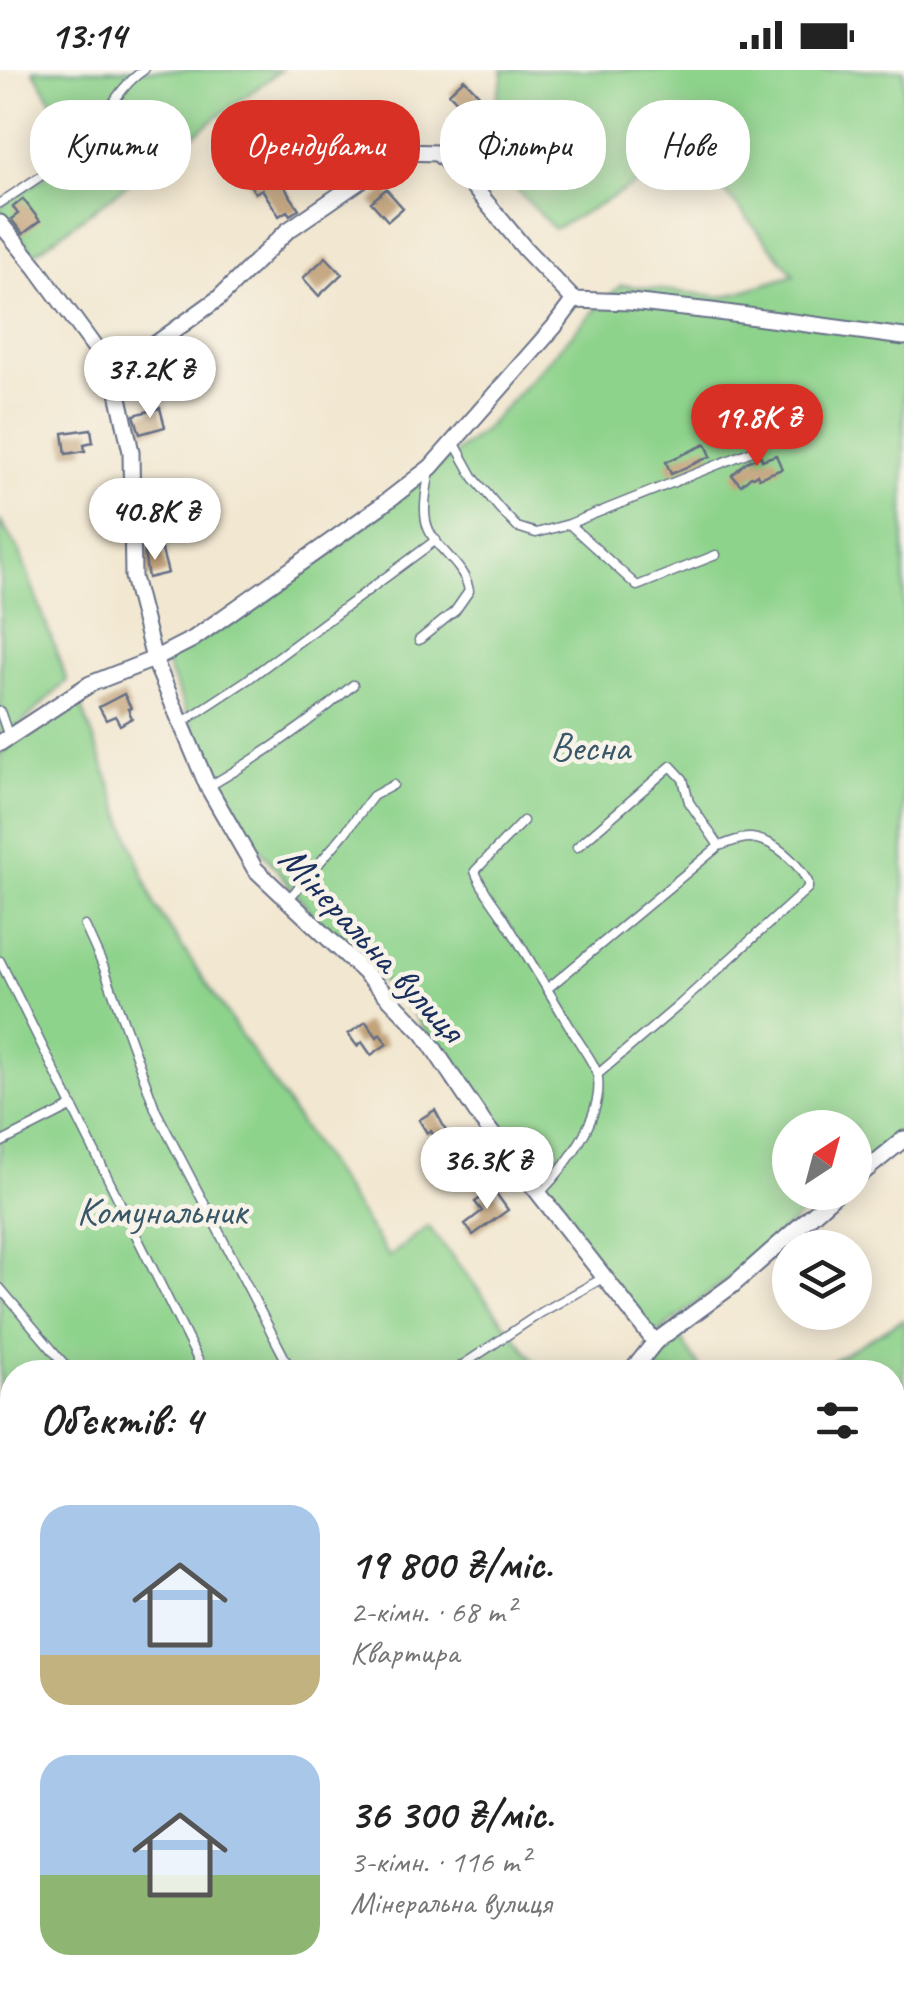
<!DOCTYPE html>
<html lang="uk">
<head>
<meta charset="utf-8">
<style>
  :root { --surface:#fff; --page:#f2f2f2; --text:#222; --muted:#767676; --accent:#d93025 }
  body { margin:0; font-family:Caveat,sans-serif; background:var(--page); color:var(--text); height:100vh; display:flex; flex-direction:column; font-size:38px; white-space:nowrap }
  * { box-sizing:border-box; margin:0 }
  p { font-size:32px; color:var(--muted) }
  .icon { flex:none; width:55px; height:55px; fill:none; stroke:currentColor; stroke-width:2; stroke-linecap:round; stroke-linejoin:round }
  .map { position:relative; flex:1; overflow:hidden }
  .side { position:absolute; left:0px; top:1290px; width:905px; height:642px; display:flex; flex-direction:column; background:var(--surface); border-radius:40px 40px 0 0; box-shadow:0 5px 25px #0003 }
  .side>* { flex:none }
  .guide { position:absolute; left:30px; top:30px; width:845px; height:90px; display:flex; gap:20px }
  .needle { width:65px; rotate:36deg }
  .controls { position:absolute; left:772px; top:1040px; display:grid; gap:20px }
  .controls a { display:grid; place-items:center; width:100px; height:100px; border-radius:50%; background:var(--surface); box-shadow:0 5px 25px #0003; font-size:50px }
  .price { position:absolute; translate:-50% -85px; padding:0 22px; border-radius:35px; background:#fff; color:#222; font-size:32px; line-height:65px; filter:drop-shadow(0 2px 5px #0008) }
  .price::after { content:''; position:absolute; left:50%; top:60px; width:30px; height:22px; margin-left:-15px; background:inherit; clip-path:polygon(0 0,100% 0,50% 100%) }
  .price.current { background:var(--accent); color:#fff }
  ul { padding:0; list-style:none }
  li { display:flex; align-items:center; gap:30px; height:250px; padding:0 40px }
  li span { display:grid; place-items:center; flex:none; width:280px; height:200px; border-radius:30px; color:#555 }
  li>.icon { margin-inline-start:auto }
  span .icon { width:120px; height:120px; fill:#fffc; stroke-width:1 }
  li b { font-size:42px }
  h2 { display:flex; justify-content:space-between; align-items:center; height:120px; padding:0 40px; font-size:42px }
  .pill { padding:0 35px; border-radius:40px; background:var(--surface); box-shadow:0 5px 25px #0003; font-size:35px; line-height:90px }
  .pill.current { background:var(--accent); color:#fff }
  .status { display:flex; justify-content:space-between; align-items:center; height:70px; padding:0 50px; background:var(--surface); direction:ltr }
  .status svg { height:28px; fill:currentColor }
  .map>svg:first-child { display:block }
  .green { fill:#8ed38c; stroke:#548175; stroke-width:2.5 }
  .building { fill:#c2a37a }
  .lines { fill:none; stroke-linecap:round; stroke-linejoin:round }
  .service-casing { stroke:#666f86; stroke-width:11 }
  .minor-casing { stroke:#666f86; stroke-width:19 }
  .path { stroke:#666f86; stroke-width:2.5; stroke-dasharray:8 8; stroke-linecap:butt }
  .service { stroke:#fff; stroke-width:8 }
  .minor { stroke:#fff; stroke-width:15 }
  .labels { text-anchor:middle; stroke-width:9; stroke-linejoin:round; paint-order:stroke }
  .park-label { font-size:40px; fill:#38586a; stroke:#f7f3e8 }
  .street-label { font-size:40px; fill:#1b2f5e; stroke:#f7f3e8 }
</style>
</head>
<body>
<div class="status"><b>13:14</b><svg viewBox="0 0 49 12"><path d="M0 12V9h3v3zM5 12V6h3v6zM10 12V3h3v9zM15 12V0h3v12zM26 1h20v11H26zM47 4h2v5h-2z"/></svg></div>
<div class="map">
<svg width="904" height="1932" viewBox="0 0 904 1932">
  <rect width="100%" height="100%" fill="#f7f3e8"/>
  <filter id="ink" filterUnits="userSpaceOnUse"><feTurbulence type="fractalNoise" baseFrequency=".01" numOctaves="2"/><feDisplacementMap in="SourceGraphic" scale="20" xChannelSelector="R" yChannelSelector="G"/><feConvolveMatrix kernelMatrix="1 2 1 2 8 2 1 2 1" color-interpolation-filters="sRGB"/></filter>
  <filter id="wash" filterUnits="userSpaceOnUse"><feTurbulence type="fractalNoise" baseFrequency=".0048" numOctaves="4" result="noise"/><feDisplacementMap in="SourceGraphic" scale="40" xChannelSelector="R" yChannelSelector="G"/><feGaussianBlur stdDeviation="2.25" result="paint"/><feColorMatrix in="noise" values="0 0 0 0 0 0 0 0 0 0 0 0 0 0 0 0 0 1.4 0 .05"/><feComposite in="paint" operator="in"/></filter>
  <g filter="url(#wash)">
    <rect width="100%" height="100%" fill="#f2e7d0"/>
    <!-- green -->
    <path class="green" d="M 33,0 L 281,0 L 34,184 L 0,144 L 0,137 L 82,81 Z
      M 501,0 L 904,0 L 904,1062 L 855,1100 L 855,1058 L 790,1058 L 790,1122 L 826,1123 L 734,1204 L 655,1265 L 499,1067 L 406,933 L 316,848 L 256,774 L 196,665 L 165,591 L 322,489 L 484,360 L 590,245 L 621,215 L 723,227 L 794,205 L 698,89 L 646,109 L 554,159 L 517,120 L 485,71 L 503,5 Z
      M 0,451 L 19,480 L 67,611 L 21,654 L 0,667 Z
      M 79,629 L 155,836 L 389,1187 L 428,1156 L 543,1302 L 12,1302 L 12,1693 L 0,1698 L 0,683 Z
      M 904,1249 L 904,1452 L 893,1457 L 892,1302 L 813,1302 Z
      M 681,1269 L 703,1302 L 642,1302 L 654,1287 Z
      M 904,1606 L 904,1711 L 893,1712 L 893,1613 Z"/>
    <g id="blocks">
      <!-- building -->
      <path class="building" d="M 464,9 L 483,29 L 472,38 L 469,34 L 464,39 L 449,23 Z
        M 319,66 L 329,79 L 334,74 L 352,97 L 335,111 L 308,75 Z
        M 268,92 L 299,139 L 290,145 L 287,141 L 279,146 L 262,119 L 255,123 L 245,107 Z
        M 386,119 L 403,138 L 388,151 L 371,132 Z
        M 23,129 L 40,151 L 23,164 L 11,149 L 18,144 L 13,137 Z
        M 326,187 L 342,204 L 319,226 L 303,208 Z
        M 160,338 L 165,357 L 140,364 L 134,345 Z
        M 91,359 L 93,372 L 84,374 L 85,381 L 66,384 L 63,363 Z
        M 706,374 L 711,386 L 671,404 L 666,392 Z
        M 776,385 L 782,399 L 759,408 L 757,404 L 753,407 L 751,406 L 741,415 L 732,405 L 746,392 L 761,386 L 762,390 Z
        M 161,477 L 168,503 L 148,508 L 144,482 Z
        M 124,624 L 131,638 L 128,639 L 132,648 L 120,655 L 115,646 L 106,650 L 99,637 Z
        M 366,952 L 377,967 L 380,964 L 387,974 L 371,985 L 362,972 L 357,976 L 348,964 Z
        M 435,1040 L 472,1109 L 455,1118 L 447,1103 L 452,1100 L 431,1061 L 427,1063 L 419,1050 Z
        M 493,1119 L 508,1140 L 473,1165 L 465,1154 L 482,1141 L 475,1132 Z"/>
    </g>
  </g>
  <g filter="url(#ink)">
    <use href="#blocks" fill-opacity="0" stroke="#666f86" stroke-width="2.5"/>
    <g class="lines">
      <defs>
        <path id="service" d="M 0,133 C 28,114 59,96 83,72 C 107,50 115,19 144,0
          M 454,372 L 474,408 L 499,438 L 517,457 L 536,463 L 569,454 L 757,379
          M 569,454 L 637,516 L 716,485
          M 419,570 L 455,541 L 469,521 C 464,491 431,478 426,451 C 423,436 427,416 430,401
          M 0,641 L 9,667
          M 180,654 L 247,610 L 436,470
          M 208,717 C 260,687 308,654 353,615
          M 523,751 L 475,801 C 481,818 493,832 503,847 C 528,887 552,927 576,967 C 583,979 596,995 598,1008 C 603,1047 566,1097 540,1123
          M 577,777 L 671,696 L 683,709 L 689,732 L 719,776
          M 287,831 L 344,764 L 373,726 L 393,715
          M 85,856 L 104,898 L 156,1041 L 292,1302
          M 0,891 L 204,1302
          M 547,919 L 719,776 C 729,773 741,767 751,768 C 776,771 796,791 808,812 L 808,818 L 678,936 L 598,1004
          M 0,1073 L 73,1036
          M 0,1218 L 71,1302
          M 452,1302 L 542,1242 L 603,1208
          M 892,1342 L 904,1334
          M 892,1717 L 904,1716"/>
        <path id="minor" d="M 0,153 L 36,197 L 114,304 L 131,382 L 133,507 L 154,589 L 208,717 L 255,799 L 363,901 L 424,964 L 483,1052 L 655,1272
          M 114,304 L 219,228 L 287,161 L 402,82 L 437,83 L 466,108 L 526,180 L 574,230 L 630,232 L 711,241 L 904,267
          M 0,673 L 90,614 L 154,589 L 193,569 L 382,435 L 431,397 L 554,257 L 574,230
          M 855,1109 L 904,1069
          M 631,1302 L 655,1272 L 734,1214 L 838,1122
          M 0,1432 L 12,1438
          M 892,1892 L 904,1891
          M 279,1920 L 280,1932
          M 566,1932 L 664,1920"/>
      </defs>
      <!-- service casing -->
      <use href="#service" class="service-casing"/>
      <!-- minor casing -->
      <use href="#minor" class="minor-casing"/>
      <!-- path -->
      <path class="path" d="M 0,1706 L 12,1700
        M 0,1839 L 8,1830 L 12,1829"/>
      <!-- service -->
      <use href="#service" class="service"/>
      <!-- minor -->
      <use href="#minor" class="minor"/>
    </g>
  </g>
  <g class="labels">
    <!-- park labels -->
    <g class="park-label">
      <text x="590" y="690">Весна</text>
      <text x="162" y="1154">Комунальник</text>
    </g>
    <!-- street labels -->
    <g class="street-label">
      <text transform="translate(373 873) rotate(47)" y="14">Мінеральна вулиця</text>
    </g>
  </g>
</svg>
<div class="controls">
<a><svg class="needle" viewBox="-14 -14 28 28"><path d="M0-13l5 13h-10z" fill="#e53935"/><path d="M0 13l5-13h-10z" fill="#767676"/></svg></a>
<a><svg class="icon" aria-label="layers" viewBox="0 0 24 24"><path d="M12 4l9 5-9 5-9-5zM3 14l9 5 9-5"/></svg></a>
</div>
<b class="price" style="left:150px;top:351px">37.2K ₴</b>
<b class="price current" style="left:757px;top:399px">19.8K ₴</b>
<b class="price" style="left:155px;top:493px">40.8K ₴</b>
<b class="price" style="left:487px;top:1142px">36.3K ₴</b>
<div class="guide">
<a class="pill">Купити</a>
<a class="pill current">Орендувати</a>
<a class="pill">Фільтри</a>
<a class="pill">Нове</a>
</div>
<section class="side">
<h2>Об’єктів: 4<svg class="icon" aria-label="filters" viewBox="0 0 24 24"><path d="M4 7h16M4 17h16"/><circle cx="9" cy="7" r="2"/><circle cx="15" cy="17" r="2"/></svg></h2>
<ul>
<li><span style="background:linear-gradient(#a9c7e8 75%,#c2b280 0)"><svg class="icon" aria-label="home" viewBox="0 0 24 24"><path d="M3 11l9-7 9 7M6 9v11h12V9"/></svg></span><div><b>19 800 ₴/міс.</b><p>2-кімн. · 68 m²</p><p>Квартира</p></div></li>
<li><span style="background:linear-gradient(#a9c7e8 60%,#8fb573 0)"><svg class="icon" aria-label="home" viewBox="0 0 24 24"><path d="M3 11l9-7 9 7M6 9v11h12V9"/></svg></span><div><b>36 300 ₴/міс.</b><p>3-кімн. · 116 m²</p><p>Мінеральна вулиця</p></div></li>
</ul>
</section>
</div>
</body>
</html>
